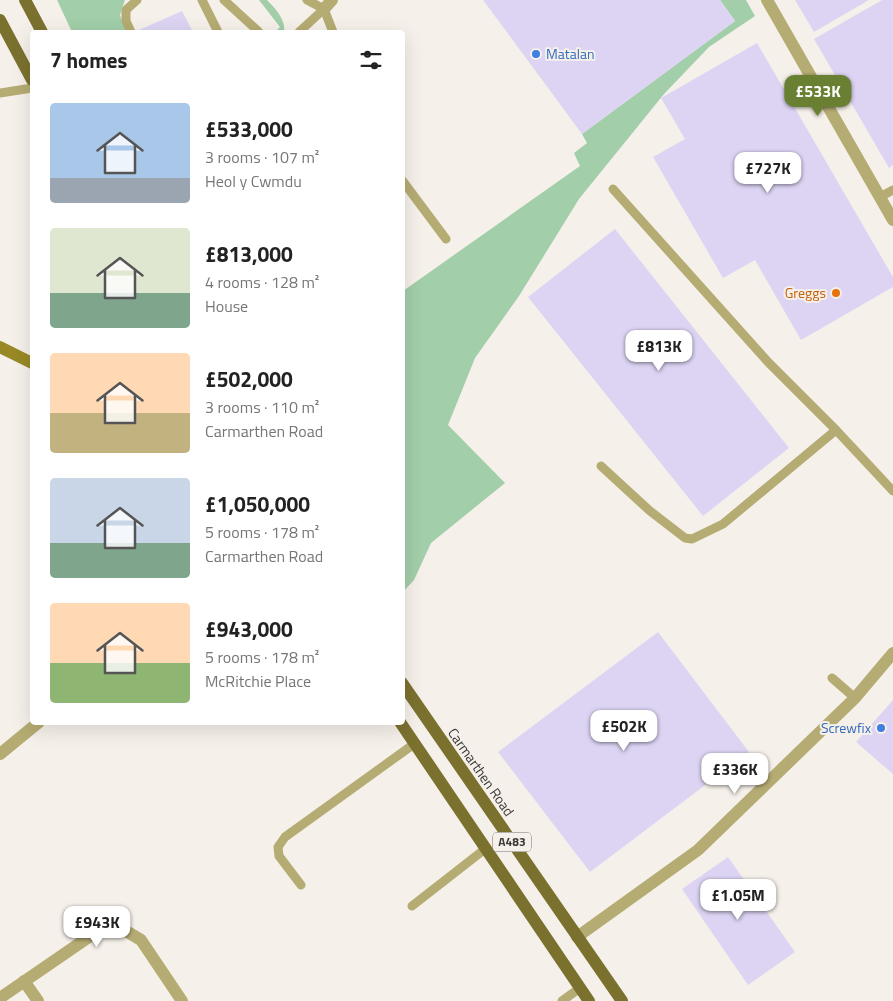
<!DOCTYPE html>
<html lang="en">
<head>
<meta charset="utf-8">
<style>
  :root { --surface:#fff; --page:#f2f2f2; --text:#222; --muted:#767676; --accent:#698032 }
  body { margin:0; font-family:"Titillium Web",sans-serif; background:var(--page); color:var(--text); height:100vh; display:flex; flex-direction:column; font-size:19px; white-space:nowrap }
  * { box-sizing:border-box; margin:0 }
  p { font-size:16px; color:var(--muted) }
  .icon { flex:none; width:28px; height:28px; fill:none; stroke:currentColor; stroke-width:2; stroke-linecap:round; stroke-linejoin:round }
  .map { position:relative; flex:1; overflow:hidden }
  .sheet { position:absolute; left:30px; top:30px; width:375px; height:695px; display:flex; flex-direction:column; background:var(--surface); border-radius:5px; box-shadow:0 5px 20px #0002 }
  .sheet>* { flex:none }
  .price { position:absolute; translate:-50% -42px; padding:0 11px; border-radius:10px; background:#fff; color:#222; font-size:16px; line-height:32px; filter:drop-shadow(0 1px 2px #0008) }
  .price::after { content:''; position:absolute; left:50%; top:30px; width:15px; height:11px; margin-left:-8px; background:inherit; clip-path:polygon(0 0,100% 0,50% 100%) }
  .price.active { background:var(--accent); color:#fff }
  ul { padding:0; list-style:none }
  li { display:flex; align-items:center; gap:15px; height:125px; padding:0 20px }
  li span { display:grid; place-items:center; flex:none; width:140px; height:100px; border-radius:5px; color:#555 }
  li>.icon { margin-inline-start:auto }
  span .icon { width:60px; height:60px; fill:#fffc; stroke-width:1 }
  li b { font-size:21px }
  h2 { display:flex; justify-content:space-between; align-items:center; height:60px; padding:0 20px; font-size:21px }
  .map>svg:first-child { display:block }
  .green { fill:#a2cea9 }
  .building { fill:#ddd4f4 }
  .lines { fill:none; stroke-linecap:round; stroke-linejoin:round }
  .lane { stroke:#b5ac73; stroke-width:9 }
  .street { stroke:#b5ac73; stroke-width:12 }
  .secondary { stroke:#988926; stroke-width:12 }
  .primary { stroke:#7b712f; stroke-width:12 }
  .shop-dot { fill:#3f7fe0; stroke:#f6f0ea; stroke-width:2 }
  .food-dot { fill:#e8710a; stroke:#f6f0ea; stroke-width:2 }
  .labels { text-anchor:middle; stroke-width:4; stroke-linejoin:round; paint-order:stroke }
  .shield { fill:#f6f0ea; stroke:#74706d; stroke-width:1 }
  .shield-label { font-size:12px; font-weight:bold; fill:#3c3937 }
  .shop-label { font-size:14px; fill:#366cbe; stroke:#f6f0ea; text-anchor:start }
  .food-label { font-size:14px; fill:#c56008; stroke:#f6f0ea; text-anchor:end }
  .street-label { font-size:14px; fill:#3c3937; stroke:#f6f0ea }
</style>
</head>
<body>
<div class="map">
<svg width="893" height="1001" viewBox="0 0 893 1001">
  <rect width="100%" height="100%" fill="#f6f0ea"/>
  <!-- green -->
  <path class="green" d="M 57,0 L 125,0 L 120,15 L 126,32 L 72,32 Z
    M 259,0 L 267,0 C 276,9 286,20 284,32 L 275,32 L 280,27 Z
    M 720,0 L 746,0 L 755,16 L 709,47 L 664,94 L 579,199 L 519,296 L 475,358 L 448,425 L 505,483 L 431,543 L 414,580 L 403,592 L 403,291 L 580,166 L 574,153 L 587,143 L 582,134 L 735,21 Z"/>
  <!-- building -->
  <path class="building" d="M 483,0 L 720,0 L 735,21 L 582,134 Z
    M 795,0 L 869,0 L 814,32 Z
    M 882,0 L 893,0 L 893,165 L 889,168 L 814,39 Z
    M 182,11 L 193,32 L 140,32 L 139,30 Z
    M 757,43 L 893,277 L 893,287 L 801,340 L 755,260 L 723,278 L 653,157 L 685,139 L 661,98 Z
    M 615,229 L 789,448 L 703,516 L 528,297 Z
    M 658,632 L 749,752 L 590,872 L 498,752 Z
    M 893,700 L 893,774 L 856,742 Z
    M 728,857 L 795,952 L 748,985 L 682,889 Z"/>
  <g class="lines">
    <!-- lane -->
    <path class="lane" d="M 202,0 L 218,32
      M 224,0 L 259,32
      M 307,0 L 324,9 L 333,32
      M 131,32 L 126,21 L 126,10 L 137,0
      M 299,32 L 324,9
      M 0,93 L 32,88
      M 402,180 L 446,239
      M 613,189 L 768,362 L 836,430 L 893,491
      M 880,197 L 893,190
      M 601,466 L 650,511 L 685,538 L 692,539 L 723,524 L 836,430
      M 832,678 L 855,698
      M 301,885 L 279,856 L 278,847 L 285,837 L 414,744
      M 412,906 L 485,849
      M 562,1001 L 580,988"/>
    <!-- street -->
    <path class="street" d="M 767,0 L 893,220
      M 324,9 L 332,0
      M 0,754 L 39,722
      M 577,937 L 698,850 L 855,698 L 893,653
      M 24,981 L 38,1001
      M 0,998 L 99,930 L 121,928 L 141,940 L 182,1001"/>
    <!-- secondary -->
    <path class="secondary" d="M 0,347 L 32,363"/>
    <!-- primary -->
    <path class="primary" d="M 25,0 L 42,32
      M 0,20 L 32,80
      M 402,683 L 622,1001
      M 400,722 L 589,1001"/>
  </g>
  <!-- markers -->
  <g class="shop-dot">
    <circle cx="536" cy="54" r="5"/>
    <circle cx="881" cy="728" r="5"/>
  </g>
  <circle class="food-dot" cx="836" cy="293" r="5"/>
  <g class="labels">
    <!-- shield labels -->
    <rect class="shield" x="493" y="832.5" width="38" height="19" rx="4"/>
    <g class="shield-label">
      <text x="512" y="846">A483</text>
    </g>
    <!-- shop labels -->
    <g class="shop-label">
      <text x="546" y="59">Matalan</text>
      <text x="871" y="733" text-anchor="end">Screwfix</text>
    </g>
    <!-- food labels -->
    <g class="food-label">
      <text x="826" y="298">Greggs</text>
    </g>
    <!-- street labels -->
    <g class="street-label">
      <text transform="translate(481 772) rotate(55)" y="5">Carmarthen Road</text>
    </g>
  </g>
</svg>
<b class="price active" style="left:818px;top:117px">£533K</b>
<b class="price" style="left:768px;top:194px">£727K</b>
<b class="price" style="left:659px;top:372px">£813K</b>
<b class="price" style="left:624px;top:752px">£502K</b>
<b class="price" style="left:735px;top:795px">£336K</b>
<b class="price" style="left:738px;top:921px">£1.05M</b>
<b class="price" style="left:97px;top:948px">£943K</b>
<section class="sheet">
<h2>7 homes<svg class="icon" aria-label="filters" viewBox="0 0 24 24"><path d="M4 7h16M4 17h16"/><circle cx="9" cy="7" r="2"/><circle cx="15" cy="17" r="2"/></svg></h2>
<ul>
<li><span style="background:linear-gradient(#a9c7e8 75%,#9aa5b1 0)"><svg class="icon" aria-label="home" viewBox="0 0 24 24"><path d="M3 11l9-7 9 7M6 9v11h12V9"/></svg></span><div><b>£533,000</b><p>3 rooms · 107 m²</p><p>Heol y Cwmdu</p></div></li>
<li><span style="background:linear-gradient(#dfe7d0 65%,#7fa58c 0)"><svg class="icon" aria-label="home" viewBox="0 0 24 24"><path d="M3 11l9-7 9 7M6 9v11h12V9"/></svg></span><div><b>£813,000</b><p>4 rooms · 128 m²</p><p>House</p></div></li>
<li><span style="background:linear-gradient(#ffd9b3 60%,#c2b280 0)"><svg class="icon" aria-label="home" viewBox="0 0 24 24"><path d="M3 11l9-7 9 7M6 9v11h12V9"/></svg></span><div><b>£502,000</b><p>3 rooms · 110 m²</p><p>Carmarthen Road</p></div></li>
<li><span style="background:linear-gradient(#c9d6e8 65%,#7fa58c 0)"><svg class="icon" aria-label="home" viewBox="0 0 24 24"><path d="M3 11l9-7 9 7M6 9v11h12V9"/></svg></span><div><b>£1,050,000</b><p>5 rooms · 178 m²</p><p>Carmarthen Road</p></div></li>
<li><span style="background:linear-gradient(#ffd9b3 60%,#8fb573 0)"><svg class="icon" aria-label="home" viewBox="0 0 24 24"><path d="M3 11l9-7 9 7M6 9v11h12V9"/></svg></span><div><b>£943,000</b><p>5 rooms · 178 m²</p><p>McRitchie Place</p></div></li>
</ul>
</section>
</div>
</body>
</html>
